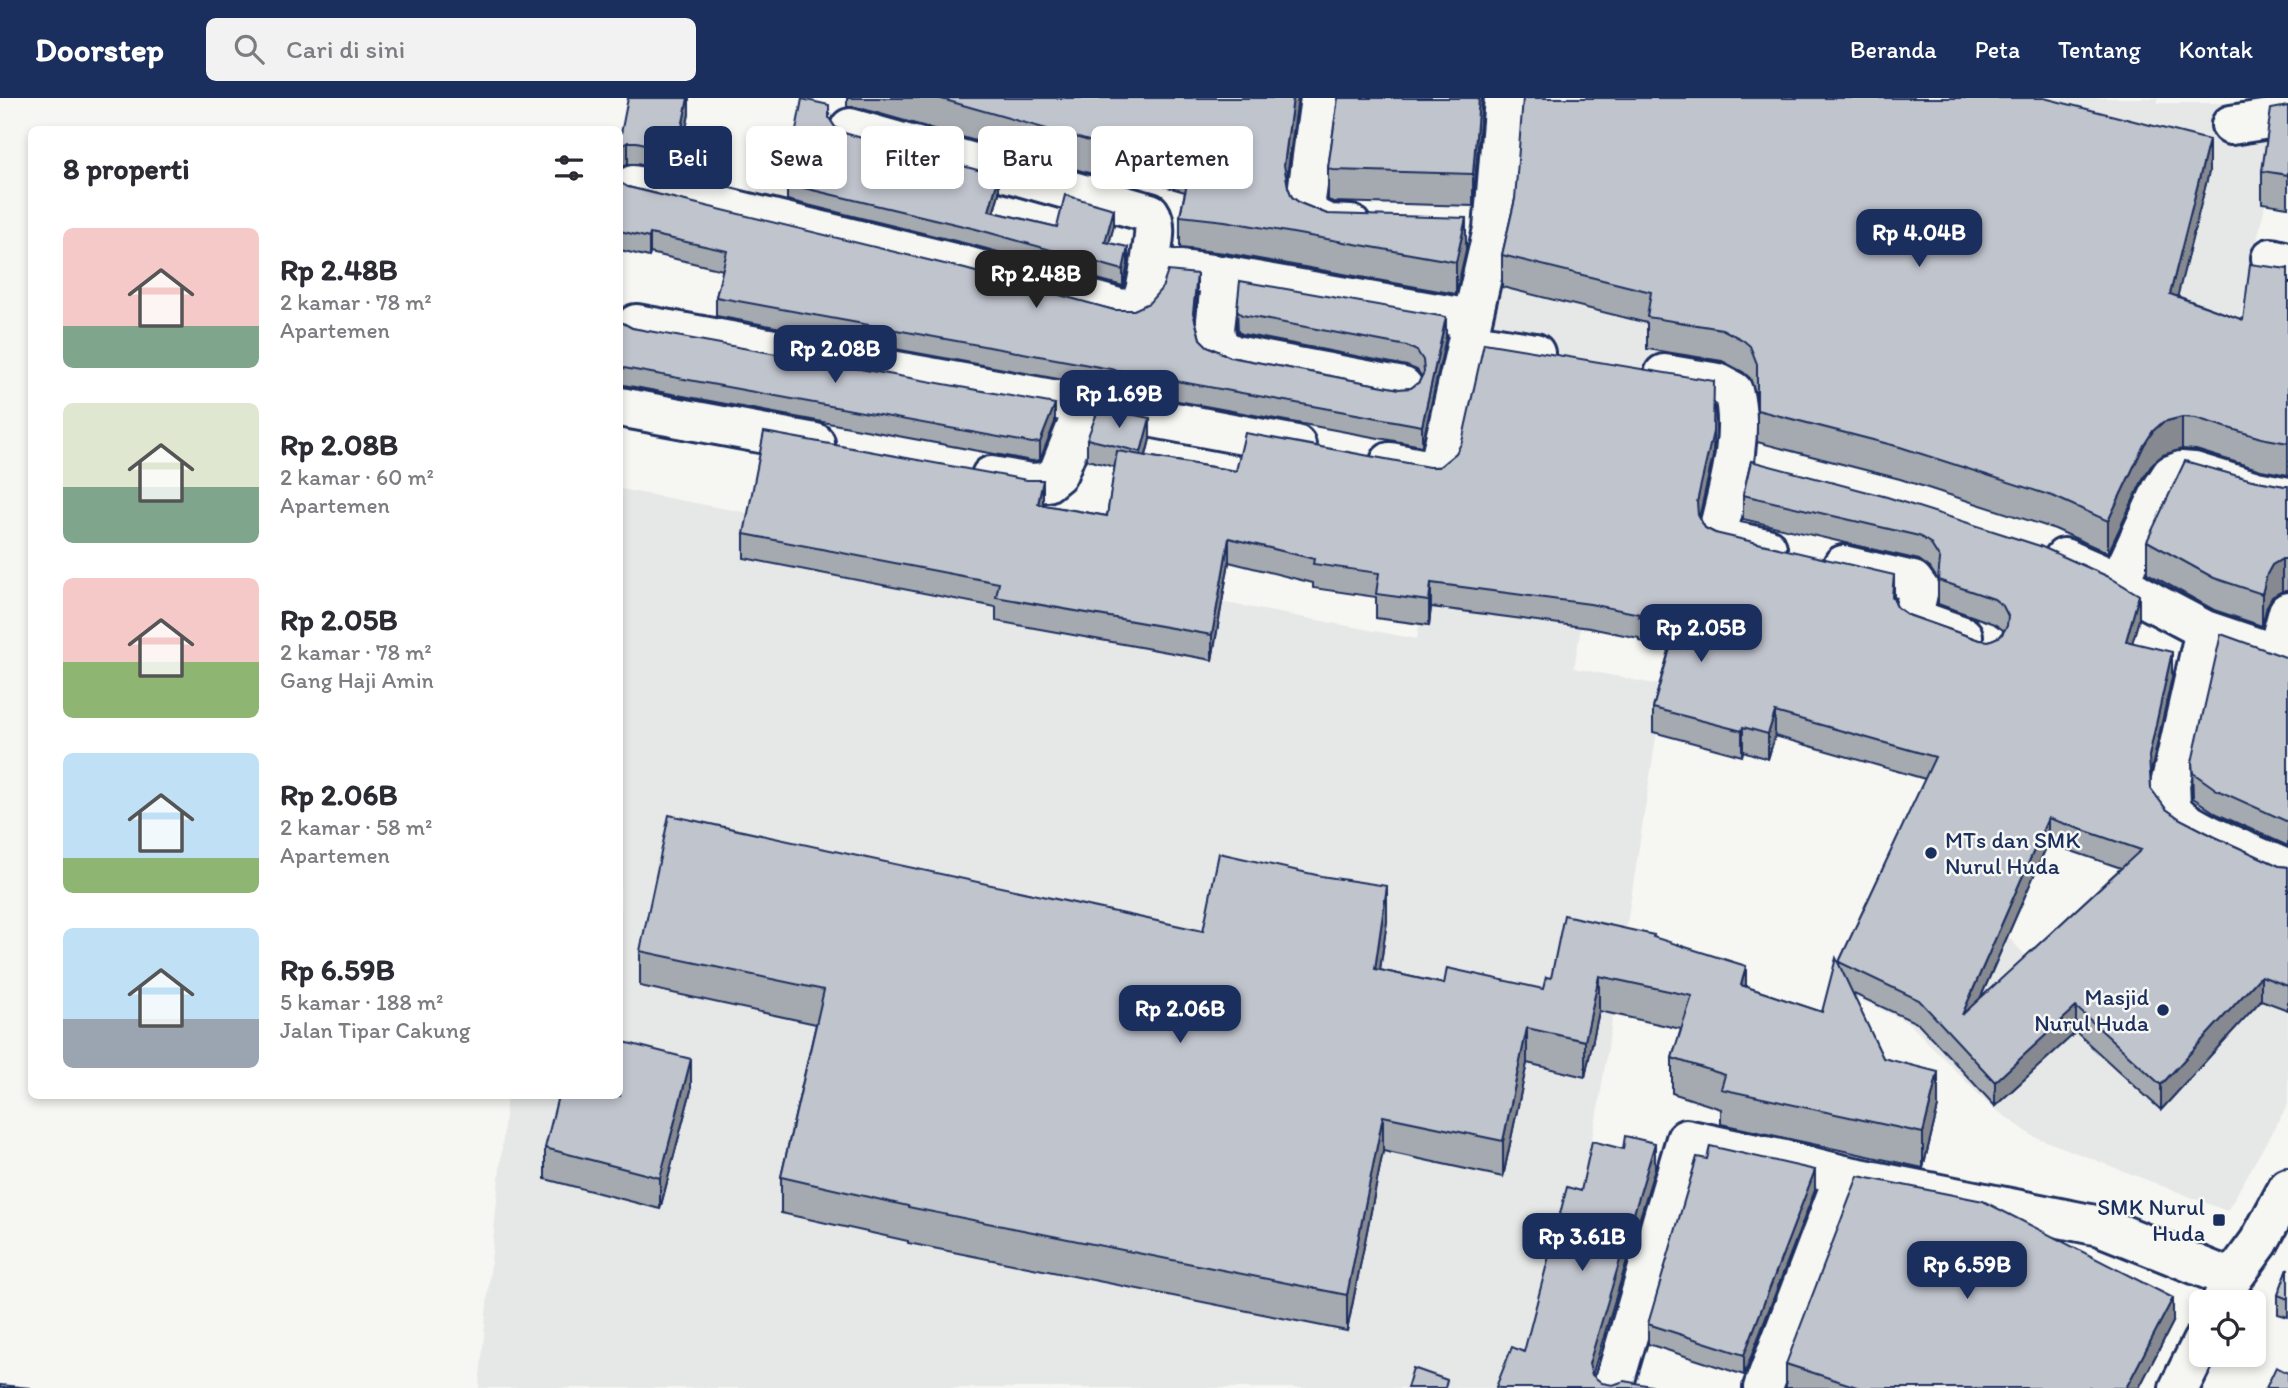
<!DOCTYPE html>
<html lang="id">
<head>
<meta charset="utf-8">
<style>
  :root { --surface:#fff; --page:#f2f2f3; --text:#2b2b33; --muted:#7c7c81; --accent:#1b2f5e }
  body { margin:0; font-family:Itim,sans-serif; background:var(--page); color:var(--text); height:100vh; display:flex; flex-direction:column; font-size:26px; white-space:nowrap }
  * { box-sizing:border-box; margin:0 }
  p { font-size:23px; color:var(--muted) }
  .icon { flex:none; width:38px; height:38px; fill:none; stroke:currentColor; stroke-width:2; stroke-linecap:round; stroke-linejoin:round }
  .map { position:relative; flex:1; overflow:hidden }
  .drawer { position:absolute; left:28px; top:28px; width:595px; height:973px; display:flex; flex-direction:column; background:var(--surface); border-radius:10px; box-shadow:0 4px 10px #0003 }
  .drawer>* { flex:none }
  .top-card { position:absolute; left:644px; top:28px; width:665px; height:63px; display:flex; gap:14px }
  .fabs { position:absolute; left:2189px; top:1192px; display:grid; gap:14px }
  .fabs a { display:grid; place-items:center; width:77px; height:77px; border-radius:10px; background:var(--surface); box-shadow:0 4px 10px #0003; font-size:35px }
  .price { position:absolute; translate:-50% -60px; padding:0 16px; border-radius:14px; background:var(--accent); color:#fff; font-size:23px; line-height:46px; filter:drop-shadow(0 2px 4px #0008) }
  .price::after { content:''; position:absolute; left:50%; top:42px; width:21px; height:16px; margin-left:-10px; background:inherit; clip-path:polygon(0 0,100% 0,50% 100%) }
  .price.on { background:#222; color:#fff }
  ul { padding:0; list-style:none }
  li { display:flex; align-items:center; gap:21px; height:175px; padding:0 35px }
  li span { display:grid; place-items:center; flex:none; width:196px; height:140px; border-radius:10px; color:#555 }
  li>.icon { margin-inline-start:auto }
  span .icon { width:84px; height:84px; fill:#fffc; stroke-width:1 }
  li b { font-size:30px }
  h2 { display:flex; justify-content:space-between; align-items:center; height:84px; padding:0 35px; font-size:30px }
  .chip { padding:0 24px; border-radius:10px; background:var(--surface); box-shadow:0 4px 10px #0003; font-size:24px; line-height:63px }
  .chip.on { background:var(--accent); color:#fff }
  header { display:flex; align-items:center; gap:42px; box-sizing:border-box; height:98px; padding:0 35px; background:var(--accent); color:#fff }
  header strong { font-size:33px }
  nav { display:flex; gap:38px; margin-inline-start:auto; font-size:24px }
  .search { width:490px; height:63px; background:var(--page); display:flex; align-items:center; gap:18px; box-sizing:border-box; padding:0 24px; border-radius:10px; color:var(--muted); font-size:26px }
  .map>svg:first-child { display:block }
  .built { fill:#e6e7e7 }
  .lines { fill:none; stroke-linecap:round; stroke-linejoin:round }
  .street-casing { stroke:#1b2f5e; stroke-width:44 }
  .secondary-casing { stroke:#1b2f5e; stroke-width:44 }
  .street { stroke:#f6f6f2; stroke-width:38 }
  .secondary { stroke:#f6f6f2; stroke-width:38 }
  .wall { fill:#a5a9b0; stroke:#1b2f5e; stroke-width:2; fill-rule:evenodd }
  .shaded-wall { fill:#868990; stroke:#1b2f5e; stroke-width:2 }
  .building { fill:#c0c4cd; stroke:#1b2f5e; stroke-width:2; fill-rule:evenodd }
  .poi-dot { fill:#1b2f5e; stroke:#f6f6f2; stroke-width:2.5 }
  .labels { text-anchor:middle; stroke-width:5; stroke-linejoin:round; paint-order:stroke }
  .poi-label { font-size:23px; fill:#1b2f5e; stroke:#f6f6f2; text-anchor:end }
</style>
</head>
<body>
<header>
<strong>Doorstep</strong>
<div class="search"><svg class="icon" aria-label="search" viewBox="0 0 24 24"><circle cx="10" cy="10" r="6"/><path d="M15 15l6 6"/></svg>Cari di sini</div>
<nav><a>Beranda</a><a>Peta</a><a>Tentang</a><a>Kontak</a></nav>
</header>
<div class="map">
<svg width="2288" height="1290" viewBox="0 0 2288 1290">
  <rect width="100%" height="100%" fill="#f6f6f2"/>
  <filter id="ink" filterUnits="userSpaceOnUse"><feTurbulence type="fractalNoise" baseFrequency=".0143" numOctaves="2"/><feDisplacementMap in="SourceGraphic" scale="14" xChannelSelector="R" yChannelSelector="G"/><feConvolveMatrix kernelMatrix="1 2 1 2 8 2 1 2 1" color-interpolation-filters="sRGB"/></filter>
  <g filter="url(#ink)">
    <!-- built -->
    <path class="built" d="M 1494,0 L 2158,0 L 2158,5 L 2288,5 L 2225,284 L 1781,320 L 1616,322 L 1574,570 L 1664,588 L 1599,1006 L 1541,1290 L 479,1290 L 507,998 L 620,998 L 620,391 L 1417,541 Z
      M 2133,781 L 2288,906 L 2288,1006 L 2227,1113 L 2033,1038 L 1988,1006 L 1909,925 L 1837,890 L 2001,831 L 2037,870 Z"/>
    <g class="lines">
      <defs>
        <path id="street" d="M 1320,0 L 1306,102 L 1309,117 L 1328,126 L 1351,127
          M 1504,0 L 1493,131 L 1467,244 L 1535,255
          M 2231,27 L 2288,18
          M 850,30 L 1150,115 C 1159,128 1151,153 1150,168
          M 633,87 L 970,169 L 1119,210 C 1147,214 1145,189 1150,168 L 1221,177 L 1471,221
          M 2271,160 L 2288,164
          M 1221,177 L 1215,231 L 1218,248 L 1234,257 L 1403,289
          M 636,226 L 1085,307 L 1058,375 L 1047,384 L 1031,385 L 991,378
          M 1664,276 L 1718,285 L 1733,293 C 1745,336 1728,391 1718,433 L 1724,441 L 1767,450
          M 1085,307 L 1296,347
          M 620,309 L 815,345
          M 1390,364 L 1430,372 L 1437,371 L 1439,368 L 1467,244
          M 2064,460 L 2119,484 L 2152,504 L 2205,532 L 2288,560
          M 1843,467 L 1913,483 L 1919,491 L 1913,518 L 1915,521 L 1963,538
          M 2119,484 L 2162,391 L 2171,377 L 2181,373 L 2194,374 L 2256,393 L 2288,399
          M 2205,532 L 2170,687 C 2171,694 2170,704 2172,709 C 2181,730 2265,761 2288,772
          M 2277,555 L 2288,514
          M 1611,1290 L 1615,1282 L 1686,1041 L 1780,1061 L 1844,1077 L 2100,1128 L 2232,1181
          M 1763,1290 L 1844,1077"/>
        <path id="secondary" d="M 2221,1204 L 2232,1181 L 2259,1144 L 2288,1090
          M 2179,1290 L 2202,1244"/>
      </defs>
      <!-- street casing -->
      <use href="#street" class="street-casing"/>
      <!-- secondary casing -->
      <use href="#secondary" class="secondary-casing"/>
      <!-- street -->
      <use href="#street" class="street"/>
      <!-- secondary -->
      <use href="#secondary" class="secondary"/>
    </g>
    <!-- wall -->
    <path class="wall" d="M 689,0 L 689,16 L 677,75 L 637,66 L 628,66 L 620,70 L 620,41 Z
      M 847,0 L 1298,0 L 1287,83 L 1288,89 L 1292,99 L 1300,105 L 1327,116 L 1466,152 L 1456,196 L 1225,155 L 1180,150 L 1180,118 L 1185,94 L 1126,77 L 1124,85 L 856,9 L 847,9 Z
      M 1338,0 L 1482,0 L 1473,108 L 1333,104 L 1328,102 L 1328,70 Z
      M 2288,8 L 2288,109 L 2262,105 L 2262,73 Z
      M 829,20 L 835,29 L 844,35 L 999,95 L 994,114 L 1057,129 L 1114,127 L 1109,145 L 1128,166 L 1123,188 L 976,148 L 787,102 L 787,86 L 794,58 L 794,43 Z
      M 2209,74 L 2177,198 L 2243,222 L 2288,171 L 2288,169 L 2288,377 L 2261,372 L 2196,352 L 2182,351 L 2163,357 L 2153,365 L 2144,379 L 2108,455 L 2055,431 L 1900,381 L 1757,344 L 1757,299 L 1750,280 L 1743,274 L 1722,263 L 1647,251 L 1647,225 L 1502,189 L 1502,157 L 1515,101 Z
      M 628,89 L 1114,212 L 1134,212 L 1197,196 L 1195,220 L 1200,241 L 1207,248 L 1230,259 L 1399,291 L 1411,290 L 1419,284 L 1422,279 L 1417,272 L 1407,268 L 1242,236 L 1238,234 L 1237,211 L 1446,239 L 1422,348 L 716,218 L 716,199 L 723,172 L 650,155 L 649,159 L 620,152 L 620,91 Z
      M 620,222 L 621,224 L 632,230 L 1055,324 L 1040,362 L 1032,363 L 624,287 L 620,288 Z
      M 1087,341 L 1150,341 L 1146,358 L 1236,373 L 1429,369 L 1713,358 L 1699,419 L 1705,430 L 1715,435 L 1894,503 L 1897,509 L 1908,517 L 1979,542 L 1989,543 L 2001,538 L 2003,532 L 1994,526 L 1938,506 L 1938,482 L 1930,470 L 1919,462 L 1743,421 L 1743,397 L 1751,363 L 2139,521 L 2132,544 L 2172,579 L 2150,677 L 2151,691 L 2166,711 L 2180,721 L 2215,739 L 2279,768 L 2288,769 L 2288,912 L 2261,902 L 2161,1012 L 2076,934 L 1995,1008 L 1919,926 L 1852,895 L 1883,960 L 1938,1009 L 1923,1070 L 1721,1026 L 1721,1011 L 1672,995 L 1672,960 L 1681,931 L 1599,913 L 1585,979 L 1527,965 L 1503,1079 L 1383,1053 L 1347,1233 L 908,1145 L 908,1143 L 781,1115 L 781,1079 L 816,926 L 640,888 L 640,853 L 1203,833 L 1387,823 L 1380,872 L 1444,886 L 1543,891 L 1551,880 L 1654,839 L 1746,889 L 1822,914 L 1839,867 L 1839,864 L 1925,681 L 1775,638 L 1768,661 L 1743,653 L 1742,658 L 1653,634 L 1653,610 L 1670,549 L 1639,543 L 1639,540 L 1590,530 L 1431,509 L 1429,527 L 1376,520 L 1376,499 L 1313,490 L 1313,485 L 1229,464 L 1212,562 L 996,523 L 996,509 L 744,460 L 744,436 L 1027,382 L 1043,407 L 1107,418 L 1115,369 L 1087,362 ZM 2048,745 L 2121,770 L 1980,901 Z
      M 2252,382 L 2284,388 L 2288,388 L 2288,493 L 2282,493 L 2272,499 L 2267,508 L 2262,528 L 2214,512 L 2147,475 L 2147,443 Z
      M 2288,560 L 2288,748 L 2217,716 L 2193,700 L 2192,664 Z
      M 691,992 L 660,1111 L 545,1081 L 545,1050 Z
      M 1707,1061 L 1815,1092 L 1744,1277 L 1648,1246 L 1648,1226 Z
      M 2288,1170 L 2288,1219 L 2278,1216 L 2278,1197 Z
      M 2173,1224 L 2139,1290 L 1786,1290 L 1786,1266 Z"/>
    <!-- shaded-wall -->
    <path class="shaded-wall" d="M 688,0 L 689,0 L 689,16 L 677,75 L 677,54 Z
      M 1293,0 L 1298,0 L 1284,99 L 1284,67 Z
      M 1479,0 L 1482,0 L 1473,108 L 1473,76 Z
      M 2209,42 L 2209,74 L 2170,228 L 2170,196 Z
      M 628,44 L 628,66 L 620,70 L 620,49 Z
      M 1126,45 L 1126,77 L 1124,85 L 1124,53 Z
      M 999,78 L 999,95 L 989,130 L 989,113 Z
      M 1114,111 L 1114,127 L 1105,161 L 1105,144 Z
      M 1466,120 L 1466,152 L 1456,196 L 1456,164 Z
      M 650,136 L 650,155 L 649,159 L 649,140 Z
      M 1128,149 L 1128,166 L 1123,188 L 1123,172 Z
      M 1197,176 L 1197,196 L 1193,235 L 1193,215 Z
      M 1446,219 L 1446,239 L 1422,348 L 1422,328 Z
      M 1055,306 L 1055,324 L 1040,362 L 1040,344 Z
      M 1714,308 L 1713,358 L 1697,429 L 1697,404 Z
      M 2182,319 L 2182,351 L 2163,357 L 2153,365 L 2144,379 L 2108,455 L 2108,423 L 2144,347 L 2153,333 L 2163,324 Z
      M 1150,320 L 1150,341 L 1141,376 L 1141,354 Z
      M 1043,382 L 1043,406 L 1038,430 L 1038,406 Z
      M 1229,440 L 1229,464 L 1212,562 L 1212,537 Z
      M 2282,461 L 2282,493 L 2272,499 L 2267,508 L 2262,528 L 2262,496 L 2267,476 L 2272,467 Z
      M 1894,477 L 1894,501 L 1892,523 L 1892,498 Z
      M 1431,485 L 1431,509 L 1429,527 L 1429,503 Z
      M 2139,497 L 2139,521 L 2126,567 L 2126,543 Z
      M 2172,554 L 2172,579 L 2149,683 L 2149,658 Z
      M 1775,614 L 1775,638 L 1768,661 L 1768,636 Z
      M 1743,629 L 1743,653 L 1742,658 L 1742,633 Z
      M 2048,720 L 2048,745 L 1962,942 L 1962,917 Z
      M 1387,788 L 1387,823 L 1375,906 L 1375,871 Z
      M 1746,868 L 1746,904 L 1741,887 Z
      M 1599,878 L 1599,913 L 1585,979 L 1585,943 Z
      M 2261,878 L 2261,902 L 2161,1012 L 2161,987 Z
      M 2076,909 L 2076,934 L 1995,1008 L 1995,984 Z
      M 1527,930 L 1527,965 L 1503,1079 L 1503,1043 Z
      M 691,961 L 691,992 L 660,1111 L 660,1080 Z
      M 1938,974 L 1938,1009 L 1923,1070 L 1923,1035 Z
      M 1383,1018 L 1383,1053 L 1347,1233 L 1347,1197 Z
      M 1655,1045 L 1655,1070 L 1591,1281 L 1589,1266 L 1591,1256 Z
      M 1815,1072 L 1815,1092 L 1744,1277 L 1744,1257 Z
      M 2173,1200 L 2173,1224 L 2139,1290 L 2126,1290 Z"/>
    <!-- building -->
    <path class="building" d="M 628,0 L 688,0 L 677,54 L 637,44 L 628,44 L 620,49 L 620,41 Z
      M 938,0 L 1293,0 L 1284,67 L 1288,89 L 1292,99 L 1300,105 L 1327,116 L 1466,120 L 1456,164 L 1225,123 L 1180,118 L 1192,63 L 1126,45 L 1124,53 Z
      M 1338,0 L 1479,0 L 1473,76 L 1333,72 L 1328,70 Z
      M 1523,0 L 2044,0 L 2209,42 L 2170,196 L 2243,222 L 2250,166 L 2288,171 L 2288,169 L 2288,345 L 2261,340 L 2196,320 L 2182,319 L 2163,324 L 2153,333 L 2144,347 L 2108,423 L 2055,399 L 1900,349 L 1757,312 L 1757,266 L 1750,248 L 1743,242 L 1722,231 L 1647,219 L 1651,194 L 1502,157 L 1515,101 Z
      M 802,1 L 829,7 L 829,20 L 835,29 L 844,35 L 999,78 L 989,113 L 1057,129 L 1065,97 L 1114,111 L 1105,144 L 1128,149 L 1123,172 L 976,131 L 787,86 L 797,43 L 794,43 Z
      M 2288,8 L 2288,77 L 2262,73 L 2271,11 Z
      M 621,85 L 628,89 L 965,171 L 1114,212 L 1134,212 L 1149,205 L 1162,190 L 1168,173 L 1197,176 L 1193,215 L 1200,241 L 1207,248 L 1230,259 L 1399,291 L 1411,290 L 1419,284 L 1424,274 L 1423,262 L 1417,253 L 1407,248 L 1242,217 L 1238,214 L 1237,211 L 1240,183 L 1446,219 L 1422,328 L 716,199 L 727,153 L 650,136 L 649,140 L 620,133 L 620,91 Z
      M 620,222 L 621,224 L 632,230 L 1055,306 L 1040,344 L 1032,345 L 624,270 L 620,270 Z
      M 1484,245 L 1714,283 L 1713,334 L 1697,404 L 1698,417 L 1705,430 L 1715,435 L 1894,477 L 1892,498 L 1897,509 L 1908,517 L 1979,542 L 1989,543 L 2001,538 L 2007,528 L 2008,518 L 2003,508 L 1994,501 L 1938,482 L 1940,461 L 1930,445 L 1919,438 L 1743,397 L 1751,363 L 1887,399 L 2040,448 L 2109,479 L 2139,497 L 2126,543 L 2172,554 L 2149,658 L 2151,691 L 2166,711 L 2180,721 L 2215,739 L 2279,768 L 2288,769 L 2288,888 L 2261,878 L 2161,987 L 2076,909 L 1995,984 L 1919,902 L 1839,864 L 1935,659 L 1775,614 L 1768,636 L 1743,629 L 1742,633 L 1653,610 L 1677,526 L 1639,519 L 1640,516 L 1590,506 L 1431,485 L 1429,503 L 1376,496 L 1379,475 L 1313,466 L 1314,461 L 1229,440 L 1212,537 L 996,499 L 999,485 L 744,436 L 764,334 L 1027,382 L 1043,382 L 1038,406 L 1107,418 L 1117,353 L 1236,373 L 1245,335 L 1429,369 L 1439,369 L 1456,355 L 1462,344 ZM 2048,720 L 2141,752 L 1962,917 Z
      M 1099,310 L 1150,320 L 1141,354 L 1087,341 Z
      M 2185,363 L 2252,382 L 2284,388 L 2288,388 L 2288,461 L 2282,461 L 2272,467 L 2267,476 L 2262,496 L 2214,480 L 2147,443 Z
      M 2221,536 L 2288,560 L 2288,724 L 2217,692 L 2193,675 L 2192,664 Z
      M 669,717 L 1203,833 L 1219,755 L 1321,778 L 1387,788 L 1375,871 L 1444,886 L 1447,870 L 1543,891 L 1546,879 L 1551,880 L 1564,817 L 1654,837 L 1653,839 L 1746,868 L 1741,887 L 1822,914 L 1836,860 L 1883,960 L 1938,974 L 1923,1035 L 1721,991 L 1725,977 L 1672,960 L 1692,898 L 1599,878 L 1585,943 L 1527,930 L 1503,1043 L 1383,1018 L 1347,1197 L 908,1109 L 908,1108 L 781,1079 L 824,892 L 640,853 Z
      M 620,943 L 691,961 L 660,1080 L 545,1050 L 558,998 L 620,998 Z
      M 1625,1038 L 1655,1045 L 1589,1266 L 1592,1277 L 1602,1285 L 1613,1287 L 1624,1283 L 1662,1290 L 1500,1290 L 1496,1289 L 1512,1249 L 1524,1254 L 1567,1089 L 1581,1093 L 1592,1043 L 1623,1051 Z
      M 1710,1048 L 1815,1072 L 1744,1257 L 1648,1226 L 1697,1059 L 1707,1061 Z
      M 1858,1078 L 1983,1103 L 2173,1200 L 2126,1290 L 1860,1290 L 1786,1266 Z
      M 2288,1170 L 2288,1201 L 2278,1197 Z
      M 2276,1269 L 2288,1275 L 2288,1290 L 2266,1290 Z
      M 1413,1270 L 1447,1282 L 1445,1290 L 1407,1290 Z
      M 0,1287 L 31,1290 L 0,1290 Z"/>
  </g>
  <!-- markers -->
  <g class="poi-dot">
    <circle cx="1931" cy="755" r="7"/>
    <circle cx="2163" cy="912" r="7"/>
    <rect x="2212" y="1115" width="14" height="14" rx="3.5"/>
  </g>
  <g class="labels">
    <!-- poi labels -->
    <g class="poi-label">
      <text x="1945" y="750" text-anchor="start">MTs dan SMK<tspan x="1945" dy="26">Nurul Huda</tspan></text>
      <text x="2149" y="907">Masjid<tspan x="2149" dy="26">Nurul Huda</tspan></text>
      <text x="2205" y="1117">SMK Nurul<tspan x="2205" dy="26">Huda</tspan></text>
    </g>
  </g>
</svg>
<div class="fabs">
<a><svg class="icon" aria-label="locate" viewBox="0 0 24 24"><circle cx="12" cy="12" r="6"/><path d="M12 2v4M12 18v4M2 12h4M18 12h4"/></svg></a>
</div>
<b class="price" style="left:1919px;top:171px">Rp 4.04B</b>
<b class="price on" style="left:1036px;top:212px">Rp 2.48B</b>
<b class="price" style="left:835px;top:287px">Rp 2.08B</b>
<b class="price" style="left:1119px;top:332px">Rp 1.69B</b>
<b class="price" style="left:1701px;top:566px">Rp 2.05B</b>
<b class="price" style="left:1180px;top:947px">Rp 2.06B</b>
<b class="price" style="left:1582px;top:1175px">Rp 3.61B</b>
<b class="price" style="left:1967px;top:1203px">Rp 6.59B</b>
<div class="top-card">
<a class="chip on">Beli</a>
<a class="chip">Sewa</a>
<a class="chip">Filter</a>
<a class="chip">Baru</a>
<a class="chip">Apartemen</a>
</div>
<section class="drawer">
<h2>8 properti<svg class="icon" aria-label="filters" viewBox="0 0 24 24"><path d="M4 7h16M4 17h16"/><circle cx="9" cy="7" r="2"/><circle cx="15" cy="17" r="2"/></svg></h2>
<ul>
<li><span style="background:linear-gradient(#f6c9c9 70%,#7fa58c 0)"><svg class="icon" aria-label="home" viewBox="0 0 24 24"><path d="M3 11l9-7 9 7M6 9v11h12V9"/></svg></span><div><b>Rp 2.48B</b><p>2 kamar · 78 m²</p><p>Apartemen</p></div></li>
<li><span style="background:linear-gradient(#dfe7d0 60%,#7fa58c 0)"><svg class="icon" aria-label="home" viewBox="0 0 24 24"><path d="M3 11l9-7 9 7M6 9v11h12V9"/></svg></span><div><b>Rp 2.08B</b><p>2 kamar · 60 m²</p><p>Apartemen</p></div></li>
<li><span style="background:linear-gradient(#f6c9c9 60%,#8fb573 0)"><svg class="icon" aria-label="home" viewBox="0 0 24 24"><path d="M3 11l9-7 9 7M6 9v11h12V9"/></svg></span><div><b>Rp 2.05B</b><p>2 kamar · 78 m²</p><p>Gang Haji Amin</p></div></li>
<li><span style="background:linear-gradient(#bfe0f5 75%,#8fb573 0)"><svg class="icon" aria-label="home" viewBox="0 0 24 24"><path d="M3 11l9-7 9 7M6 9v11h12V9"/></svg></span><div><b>Rp 2.06B</b><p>2 kamar · 58 m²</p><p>Apartemen</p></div></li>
<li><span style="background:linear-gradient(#bfe0f5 65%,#9aa5b1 0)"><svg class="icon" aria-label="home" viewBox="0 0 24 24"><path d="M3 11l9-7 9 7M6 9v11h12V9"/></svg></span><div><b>Rp 6.59B</b><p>5 kamar · 188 m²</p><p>Jalan Tipar Cakung</p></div></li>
</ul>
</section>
</div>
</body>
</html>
